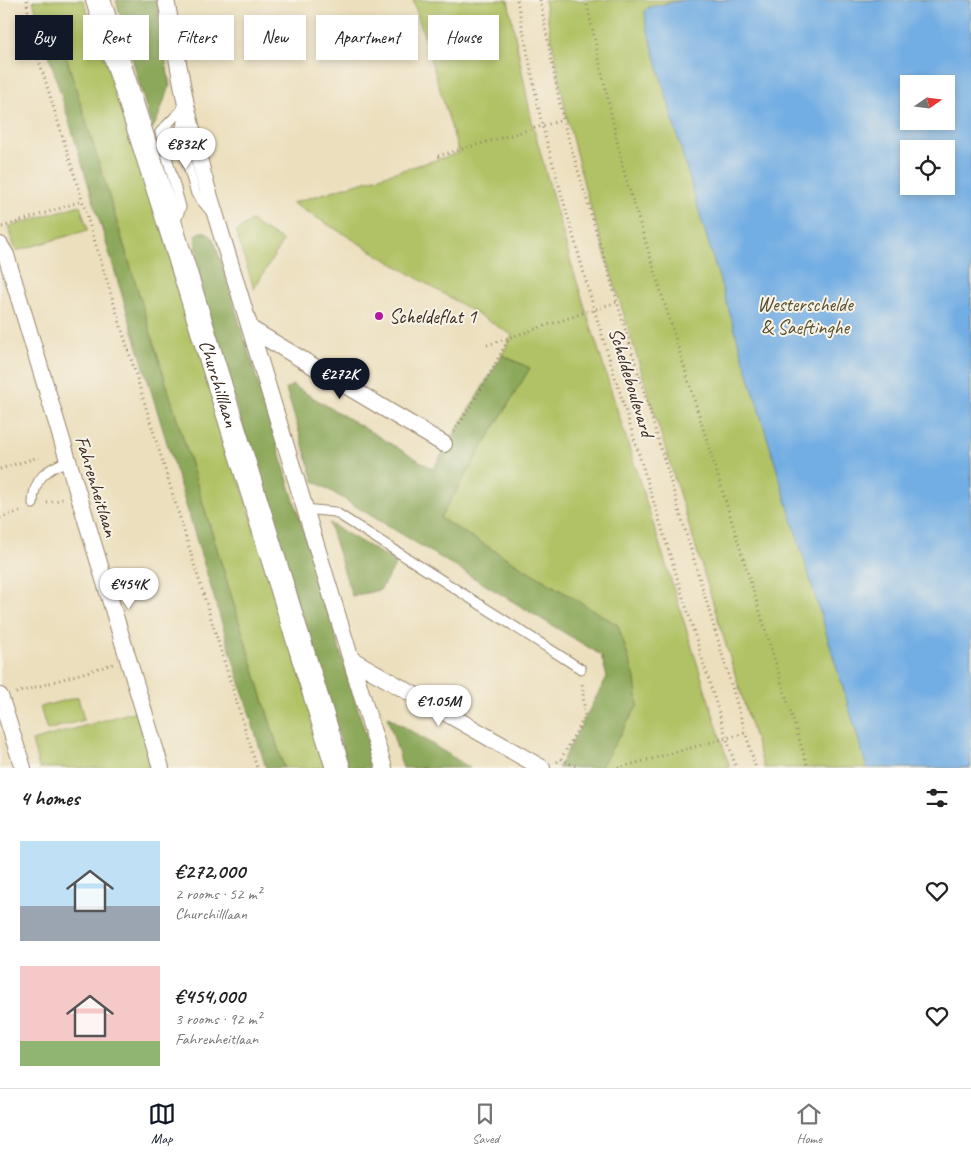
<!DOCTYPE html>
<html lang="en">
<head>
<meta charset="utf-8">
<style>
  :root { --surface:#fff; --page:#f2f2f2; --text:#222; --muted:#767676; --line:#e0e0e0; --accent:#111827 }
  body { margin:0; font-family:Caveat,sans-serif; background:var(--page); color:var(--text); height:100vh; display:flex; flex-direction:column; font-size:19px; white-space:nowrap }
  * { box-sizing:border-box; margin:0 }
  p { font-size:16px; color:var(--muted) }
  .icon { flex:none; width:28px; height:28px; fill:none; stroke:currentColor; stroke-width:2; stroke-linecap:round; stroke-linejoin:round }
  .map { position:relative; height:768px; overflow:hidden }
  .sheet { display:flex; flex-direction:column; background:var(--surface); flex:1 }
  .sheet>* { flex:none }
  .top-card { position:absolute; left:15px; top:15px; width:500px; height:45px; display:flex; gap:10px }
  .needle { width:32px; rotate:76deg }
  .tools { position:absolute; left:900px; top:75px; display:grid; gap:10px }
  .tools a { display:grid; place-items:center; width:55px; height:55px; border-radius:0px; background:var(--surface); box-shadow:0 2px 8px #0003; font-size:25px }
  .price { position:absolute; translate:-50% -42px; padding:0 11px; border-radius:18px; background:#fff; color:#222; font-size:16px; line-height:32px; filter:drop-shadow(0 1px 2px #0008) }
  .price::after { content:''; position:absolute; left:50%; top:30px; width:15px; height:11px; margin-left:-8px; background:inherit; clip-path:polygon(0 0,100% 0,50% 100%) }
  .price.current { background:var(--accent); color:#fff }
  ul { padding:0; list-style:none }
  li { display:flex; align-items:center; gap:15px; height:125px; padding:0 20px }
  li span { display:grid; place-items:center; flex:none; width:140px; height:100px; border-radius:0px; color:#555 }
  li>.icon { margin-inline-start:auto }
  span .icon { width:60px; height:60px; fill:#fffc; stroke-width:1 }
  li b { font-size:21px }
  h2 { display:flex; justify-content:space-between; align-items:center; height:60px; padding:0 20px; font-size:21px }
  .chip { padding:0 18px; border-radius:0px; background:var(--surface); box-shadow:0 2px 8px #0003; font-size:18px; line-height:45px }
  .chip.current { background:var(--accent); color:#fff }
  .menu { display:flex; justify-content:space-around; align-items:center; height:70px; border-top:1px solid var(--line); background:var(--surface); font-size:14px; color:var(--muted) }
  .menu a { display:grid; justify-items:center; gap:2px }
  .menu .current { color:var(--accent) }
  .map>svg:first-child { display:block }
  .green { fill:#b0c265; stroke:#767642; fill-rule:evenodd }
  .forest { fill:#8ca85a; stroke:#64693c }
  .water { fill:#72ade3; stroke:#566c80; fill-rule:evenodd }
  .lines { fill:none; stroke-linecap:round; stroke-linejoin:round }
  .service-casing { stroke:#94846e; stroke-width:11 }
  .minor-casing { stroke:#94846e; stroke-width:18 }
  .secondary-casing { stroke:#94846e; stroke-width:26 }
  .path { stroke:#94846e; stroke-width:3; stroke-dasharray:1 4; stroke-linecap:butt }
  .service { stroke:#fff; stroke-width:9 }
  .minor { stroke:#fff; stroke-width:16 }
  .secondary { stroke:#fff; stroke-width:24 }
  .poi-dot { fill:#b5179e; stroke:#f7f3e8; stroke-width:2 }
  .labels { text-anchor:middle; stroke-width:4; stroke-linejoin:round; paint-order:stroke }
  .park-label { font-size:20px; fill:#585030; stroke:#f7f3e8 }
  .poi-label { font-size:20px; fill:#3b2a1e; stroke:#f7f3e8; text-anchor:start }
  .street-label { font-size:20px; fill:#3b2a1e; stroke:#f7f3e8 }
</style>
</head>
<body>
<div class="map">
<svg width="971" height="768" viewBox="0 0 971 768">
  <rect width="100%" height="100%" fill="#f7f3e8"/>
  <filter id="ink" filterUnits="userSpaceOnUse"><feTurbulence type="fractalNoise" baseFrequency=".02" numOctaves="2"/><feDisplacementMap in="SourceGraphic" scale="10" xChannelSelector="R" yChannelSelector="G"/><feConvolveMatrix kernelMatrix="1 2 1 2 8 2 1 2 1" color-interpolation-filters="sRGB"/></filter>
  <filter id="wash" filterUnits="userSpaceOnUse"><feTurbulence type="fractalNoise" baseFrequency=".0096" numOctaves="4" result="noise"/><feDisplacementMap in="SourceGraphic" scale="20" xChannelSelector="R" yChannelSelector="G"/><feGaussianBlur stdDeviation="1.12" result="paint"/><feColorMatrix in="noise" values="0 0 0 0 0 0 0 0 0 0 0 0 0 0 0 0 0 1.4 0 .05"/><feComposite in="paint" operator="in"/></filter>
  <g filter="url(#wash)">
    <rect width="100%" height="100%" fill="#ecdfbd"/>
    <!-- green -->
    <path class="green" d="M 33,0 L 83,0 L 133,136 L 329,768 L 284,768 L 56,24 L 41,29 Z
      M 413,0 L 508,0 L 532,122 L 571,263 L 730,768 L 600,768 L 638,705 L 618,625 L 440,518 L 530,368 L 502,355 L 512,335 L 292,203 L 459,153 Z
      M 544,0 L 971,0 L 971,768 L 764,768 L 586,192 L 567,118 ZM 909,84 L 946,84 L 946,121 L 909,121 ZM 909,149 L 946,149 L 946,186 L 909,186 Z
      M 80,205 L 88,230 L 16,251 L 8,227 Z
      M 251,221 L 283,241 L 254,289 L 236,232 Z
      M 78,697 L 84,720 L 47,730 L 40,707 Z
      M 136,711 L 153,768 L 39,768 L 32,741 Z"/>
    <!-- forest -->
    <path class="forest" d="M 116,0 L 156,0 L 170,87 C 162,101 161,116 152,129 Z
      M 56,23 L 284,768 L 266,768 L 41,29 Z
      M 200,232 L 206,232 L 212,237 L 216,246 L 376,768 L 349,768 L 204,303 L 195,236 Z
      M 502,355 L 530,368 L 440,518 L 618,625 L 635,678 L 638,705 L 600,768 L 558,768 L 607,677 L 601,655 L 314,481 L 286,389 L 292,385 L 433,469 Z
      M 329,523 L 397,563 L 380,590 L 352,596 Z
      M 387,716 L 459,761 L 470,768 L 403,768 Z"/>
    <!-- water -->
    <path class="water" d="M 684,0 L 971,0 L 971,768 L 867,768 L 694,195 L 646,24 L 645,11 L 649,7 ZM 909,84 L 946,84 L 946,121 L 909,121 ZM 909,149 L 946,149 L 946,186 L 909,186 Z"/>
  </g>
  <g filter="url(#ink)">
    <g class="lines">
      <defs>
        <path id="service" d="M 184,113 L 179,136 L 196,194 L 211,212
          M 175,224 L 181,207 L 160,132 L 186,105
          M 33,504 C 33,479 46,469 68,461
          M 304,509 L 335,512 L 581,669"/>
        <path id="minor" d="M 166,0 L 186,105 L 203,174 L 384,768
          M 0,245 L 6,255 L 161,768
          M 251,329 L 444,444
          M 351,659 L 542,768
          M 0,696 L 23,768"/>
        <g id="secondary">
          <path id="s1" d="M 98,0 L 172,231 L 338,768"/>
        </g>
      </defs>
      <!-- service casing -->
      <use href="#service" class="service-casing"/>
      <!-- minor casing -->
      <use href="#minor" class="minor-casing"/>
      <!-- secondary casing -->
      <use href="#secondary" class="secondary-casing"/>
      <!-- path -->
      <path class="path" d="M 27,0 L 30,31 L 257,768
        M 517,0 L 542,125 L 594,309 L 736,768
        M 540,0 L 563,120 L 756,768
        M 586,0 L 624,172 L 808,768
        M 438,156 L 563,120
        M 2,227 L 82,201
        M 487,345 L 617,302
        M 454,432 L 485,383 L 509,338
        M 0,469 L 42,456
        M 47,503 L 63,499
        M 0,518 L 22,511
        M 16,693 L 113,664
        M 561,759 L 579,768
        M 557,762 L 561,759 L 585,716 L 582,682
        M 618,768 L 745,733"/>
      <!-- service -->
      <use href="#service" class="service"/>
      <!-- minor -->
      <use href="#minor" class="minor"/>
      <!-- secondary -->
      <use href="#secondary" class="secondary"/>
    </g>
  </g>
  <!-- markers -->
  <circle class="poi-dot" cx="379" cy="316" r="5"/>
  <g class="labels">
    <!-- park labels -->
    <g class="park-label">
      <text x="805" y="311">Westerschelde<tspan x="805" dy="23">&amp; Saeftinghe</tspan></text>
    </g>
    <!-- poi labels -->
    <g class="poi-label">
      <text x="389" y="323">Scheldeflat 1</text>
    </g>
    <!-- street labels -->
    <g class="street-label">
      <text transform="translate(632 382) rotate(73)" y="7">Scheldeboulevard</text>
      <text dy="7" stroke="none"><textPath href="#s1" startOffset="402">Churchilllaan</textPath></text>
      <text transform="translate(97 486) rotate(73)" y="7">Fahrenheitlaan</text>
    </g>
  </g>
</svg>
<div class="tools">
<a><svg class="needle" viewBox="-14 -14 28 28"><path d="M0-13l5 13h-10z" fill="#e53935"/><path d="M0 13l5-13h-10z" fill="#767676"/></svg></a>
<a><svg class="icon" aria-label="locate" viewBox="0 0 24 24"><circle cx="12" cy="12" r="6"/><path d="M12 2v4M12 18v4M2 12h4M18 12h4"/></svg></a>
</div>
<b class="price" style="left:186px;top:170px">€832K</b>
<b class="price current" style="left:340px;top:400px">€272K</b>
<b class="price" style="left:129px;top:610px">€454K</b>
<b class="price" style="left:439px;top:727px">€1.05M</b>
<div class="top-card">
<a class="chip current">Buy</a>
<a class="chip">Rent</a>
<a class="chip">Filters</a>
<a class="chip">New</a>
<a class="chip">Apartment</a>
<a class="chip">House</a>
</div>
</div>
<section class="sheet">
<h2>4 homes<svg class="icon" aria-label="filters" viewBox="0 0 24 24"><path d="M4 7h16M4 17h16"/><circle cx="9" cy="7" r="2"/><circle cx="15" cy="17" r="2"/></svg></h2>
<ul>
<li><span style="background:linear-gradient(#bfe0f5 65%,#9aa5b1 0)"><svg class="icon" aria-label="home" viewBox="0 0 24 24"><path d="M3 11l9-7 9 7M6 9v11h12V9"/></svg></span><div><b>€272,000</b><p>2 rooms · 52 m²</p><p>Churchilllaan</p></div><svg class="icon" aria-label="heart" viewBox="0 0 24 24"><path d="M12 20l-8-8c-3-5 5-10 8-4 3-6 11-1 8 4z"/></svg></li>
<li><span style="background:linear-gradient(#f6c9c9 75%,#8fb573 0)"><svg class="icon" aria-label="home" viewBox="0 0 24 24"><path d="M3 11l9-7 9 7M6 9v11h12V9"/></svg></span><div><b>€454,000</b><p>3 rooms · 92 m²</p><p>Fahrenheitlaan</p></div><svg class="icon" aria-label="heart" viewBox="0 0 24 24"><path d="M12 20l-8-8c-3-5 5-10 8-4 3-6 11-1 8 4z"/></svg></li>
</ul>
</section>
<nav class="menu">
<a class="current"><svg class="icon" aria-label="map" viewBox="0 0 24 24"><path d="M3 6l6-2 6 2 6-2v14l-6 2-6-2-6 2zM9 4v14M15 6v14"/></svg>Map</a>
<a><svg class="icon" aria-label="saved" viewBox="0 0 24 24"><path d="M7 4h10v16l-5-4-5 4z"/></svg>Saved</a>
<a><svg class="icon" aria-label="home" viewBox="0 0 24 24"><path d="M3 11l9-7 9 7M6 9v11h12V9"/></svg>Home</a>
</nav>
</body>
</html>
